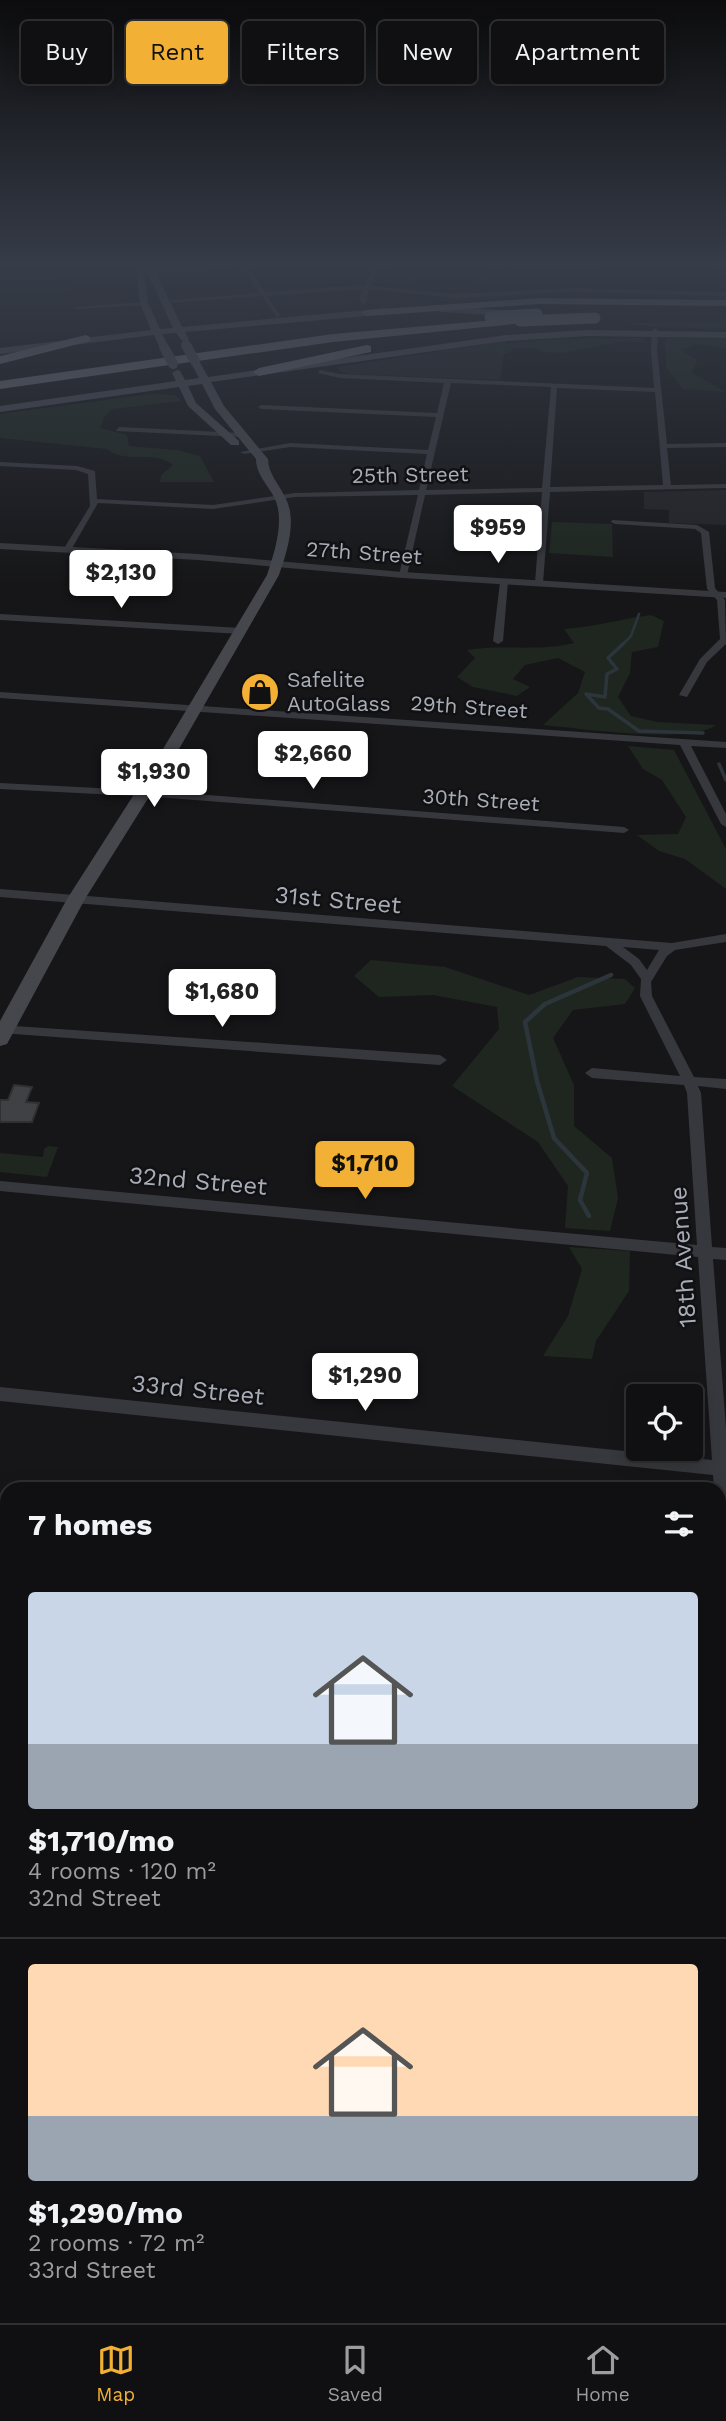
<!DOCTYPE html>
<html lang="en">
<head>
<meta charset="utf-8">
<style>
  :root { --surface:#101012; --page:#19191b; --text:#f1f3f6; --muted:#9c9d9f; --line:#303032; --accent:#f2b134 }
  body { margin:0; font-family:"Work Sans",sans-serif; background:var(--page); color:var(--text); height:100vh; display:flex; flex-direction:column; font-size:26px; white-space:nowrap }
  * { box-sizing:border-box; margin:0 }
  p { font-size:23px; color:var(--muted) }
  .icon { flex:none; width:38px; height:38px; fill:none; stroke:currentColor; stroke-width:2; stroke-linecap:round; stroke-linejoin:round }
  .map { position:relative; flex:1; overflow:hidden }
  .drawer { position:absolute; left:0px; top:1482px; width:726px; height:842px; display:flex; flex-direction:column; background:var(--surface); border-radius:21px 21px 0 0; box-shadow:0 4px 18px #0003,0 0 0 2px var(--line) }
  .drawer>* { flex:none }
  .hud { position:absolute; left:21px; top:21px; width:684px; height:63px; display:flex; gap:14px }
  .buttons { position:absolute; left:626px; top:1384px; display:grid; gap:14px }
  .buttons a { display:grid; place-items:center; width:77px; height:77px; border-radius:7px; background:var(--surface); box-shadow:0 4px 18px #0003,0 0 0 2px var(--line); font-size:35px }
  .price { position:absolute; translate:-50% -60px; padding:0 16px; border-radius:7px; background:#fff; color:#222; font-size:23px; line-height:46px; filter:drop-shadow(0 2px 4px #0008) }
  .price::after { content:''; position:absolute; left:50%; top:42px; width:21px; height:16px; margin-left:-10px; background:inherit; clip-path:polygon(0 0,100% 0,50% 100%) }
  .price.current { background:var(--accent); color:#111 }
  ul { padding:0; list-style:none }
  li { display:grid; align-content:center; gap:14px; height:371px; padding:0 28px }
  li+li { border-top:2px solid var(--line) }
  li span { display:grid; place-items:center; height:217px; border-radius:7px; color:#555 }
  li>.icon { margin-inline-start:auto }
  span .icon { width:126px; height:126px; fill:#fffc; stroke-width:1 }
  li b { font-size:30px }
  h2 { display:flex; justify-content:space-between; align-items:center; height:84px; padding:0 28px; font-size:30px }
  .chip { padding:0 24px; border-radius:7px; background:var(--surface); box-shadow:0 4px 18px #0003,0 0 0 2px var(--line); font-size:24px; line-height:63px }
  .chip.current { background:var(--accent); color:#111 }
  .tab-bar { display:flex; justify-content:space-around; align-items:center; height:98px; border-top:2px solid var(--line); background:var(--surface); font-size:19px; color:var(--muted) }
  .tab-bar a { display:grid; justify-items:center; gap:4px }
  .tab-bar .current { color:var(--accent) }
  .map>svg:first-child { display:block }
  .built { fill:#222225 }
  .green { fill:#1e261f }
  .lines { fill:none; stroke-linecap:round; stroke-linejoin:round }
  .stream-far2 { stroke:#2c353c; stroke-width:2.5 }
  .stream-far1 { stroke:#2c353c; stroke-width:3.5 }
  .stream { stroke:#2c353c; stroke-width:4.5 }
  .building { fill:#404145; stroke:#303034; stroke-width:2 }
  .minor { fill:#37383d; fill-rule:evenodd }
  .tertiary { fill:#37383d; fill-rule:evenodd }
  .secondary { fill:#45474d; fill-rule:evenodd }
  .motorway { fill:#63666e; fill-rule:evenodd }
  .secondary-bridge { stroke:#45474d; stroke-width:10 }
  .motorway-bridge { stroke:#63666e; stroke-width:11 }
  .labels { text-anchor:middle; stroke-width:5; stroke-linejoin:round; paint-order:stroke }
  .far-street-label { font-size:21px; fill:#a8adb8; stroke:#111113 }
  .far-poi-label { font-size:21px; fill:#a8adb8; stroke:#111113; text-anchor:start }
  .street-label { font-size:24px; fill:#a8adb8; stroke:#111113 }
</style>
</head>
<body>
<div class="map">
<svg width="726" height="2323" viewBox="0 0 726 2323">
  <rect width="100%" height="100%" fill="#161618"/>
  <!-- built -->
  <path class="built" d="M 506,341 L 500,380 L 350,374 L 339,371 L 337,367 Z
    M 726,490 L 726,525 L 669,523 L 669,510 L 644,509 L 644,492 Z
    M 719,1972 L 726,1973 L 726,2316 L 719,2315 Z"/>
  <!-- green -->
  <path class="green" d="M 383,262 L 398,264 L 398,270 C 422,286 476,298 489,262 C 510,262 529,270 550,266 L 550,262 L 606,262 L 603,271 L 591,277 L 591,285 L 557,281 L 441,290 L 381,282 Z
    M 0,276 L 60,276 L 56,281 L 72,286 C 53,299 22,293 0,290 Z
    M 622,291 L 726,295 L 726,299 L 570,296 L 408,302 L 444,298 Z
    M 726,321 L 726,329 L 656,327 L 621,323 Z
    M 643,338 L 645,342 L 620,342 L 562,353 L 542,352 L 534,348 L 514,348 L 509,353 C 496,354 450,355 441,350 L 552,339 Z
    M 668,338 L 726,339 L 726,348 L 695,344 L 681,350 L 697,360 L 692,373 L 726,392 L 683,389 L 666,367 L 665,342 Z
    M 151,394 L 175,395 L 181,401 L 112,409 L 104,418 L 100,428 L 127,435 L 129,446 L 177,450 L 200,456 L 214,482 L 160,482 L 161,475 L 173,465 C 154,449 126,465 107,449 L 0,438 L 0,414 Z
    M 552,522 L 612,524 L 613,557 L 549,553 Z
    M 651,615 L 664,621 L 658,647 L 632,652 L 630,673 L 618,697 L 631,716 L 658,722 L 716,725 C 689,745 578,728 543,725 L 578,693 L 585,672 L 558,658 L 525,665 L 513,679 L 530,687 L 517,696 L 473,687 L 457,677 L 475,658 L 467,650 C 502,644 539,652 574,643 L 564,629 C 594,627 621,619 651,615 Z
    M 628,746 L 674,750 L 726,849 L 726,889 L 685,859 L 659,851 L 637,835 L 678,834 L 686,817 L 662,780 L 643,769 Z
    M 371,960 L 445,967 L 529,995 L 578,977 L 625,979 L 635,988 L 625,1004 L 573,1010 L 553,1038 L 574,1085 L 574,1126 L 612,1158 L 618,1198 L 610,1231 L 565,1228 L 568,1186 L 538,1142 L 452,1086 L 499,1029 L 497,1007 L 433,995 L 379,997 L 354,976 Z
    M 48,1146 L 58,1147 L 47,1177 L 0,1172 L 0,1153 L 43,1157 L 44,1149 Z
    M 569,1247 L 630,1251 L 629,1291 L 596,1341 L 592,1359 L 543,1356 L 568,1316 L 582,1269 Z
    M 0,1899 L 7,1900 L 7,2075 L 0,2079 Z"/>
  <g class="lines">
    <!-- stream-far2 -->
    <path class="stream-far2" d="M 621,646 L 631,636 L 639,614"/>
    <!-- stream-far1 -->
    <path class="stream-far1" d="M 623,644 L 608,658 L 617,669 L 607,674 L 605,697 L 586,694 L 599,708 L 608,709 L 639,731 L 703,733
      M 719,764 L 726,780"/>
    <!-- stream -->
    <path class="stream" d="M 589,1216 L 580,1200 L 587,1173 L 554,1138 L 537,1081 L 525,1022 L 545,1004 L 611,975"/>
  </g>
  <!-- building -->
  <path class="building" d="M 253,683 L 273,685 L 268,701 L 247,699 Z
    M 14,1085 L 32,1087 L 26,1102 L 39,1103 L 32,1122 L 0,1122 L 0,1100 L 8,1100 Z"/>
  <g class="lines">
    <!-- minor -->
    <path class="minor" d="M 87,262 L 151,265 L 148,267 Z
      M 287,262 L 248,267 L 265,292 L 365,285 L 374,262 L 380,262 L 371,286 L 455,294 L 573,288 L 726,292 L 726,296 L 573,292 L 455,298 L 369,289 L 366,303 L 363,305 L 359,300 L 363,289 L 267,296 L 280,315 L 277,317 L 262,296 L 165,303 L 162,301 L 259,293 L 242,267 L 141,275 L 138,273 L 244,263 Z
      M 671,262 L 726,265 L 726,269 L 646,263 Z
      M 146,302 L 144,305 L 77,309 L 74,307 Z
      M 655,328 L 658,330 L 657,350 L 667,444 L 726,443 L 726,447 L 667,448 L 671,485 L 726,484 L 726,488 L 550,492 L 543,583 L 539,586 L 535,583 L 542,492 L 425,495 L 407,575 L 403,578 L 399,575 L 418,495 L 295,497 L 213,509 L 98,503 L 71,550 L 67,552 L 63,550 L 90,506 L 88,474 L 76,470 L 0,466 L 0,462 L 77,466 L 95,471 L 97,499 L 213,505 L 295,493 L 419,490 L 427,454 L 290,447 L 244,454 L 240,452 L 290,443 L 428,450 L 436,417 L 261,409 L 258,407 L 261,405 L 437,413 L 444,383 L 340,378 L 318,373 L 320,370 L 340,374 L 654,388 L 651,350 L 652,330 ZM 451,383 L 551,387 L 542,488 L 426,490 ZM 557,388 L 655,392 L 663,485 L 550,487 Z
      M 119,427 L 241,433 L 245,435 L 241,437 L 116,431 Z
      M 612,520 L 697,525 L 709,532 L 715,588 L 725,600 L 726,644 L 707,662 L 687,697 L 679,695 L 700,659 L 720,639 L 717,600 L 707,589 L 701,533 L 695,529 L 615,524 L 611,522 Z
      M 504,579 L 508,582 L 503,641 L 498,644 L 493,641 L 500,582 Z
      M 0,614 L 241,628 L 245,631 L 241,634 L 0,620 Z
      M 0,692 L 726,742 L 726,748 L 691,746 L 726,814 L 726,827 L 721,824 L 680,745 L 0,698 Z
      M 0,783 L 156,791 L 624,827 L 629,830 L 624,833 L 156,797 L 0,789 Z
      M 0,889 L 672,943 L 726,934 L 726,942 L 675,950 L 667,956 L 651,982 L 652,996 L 694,1077 L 726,1079 L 726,1089 L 698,1086 L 701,1093 L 712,1247 L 726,1248 L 726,1260 L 713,1259 L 726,1428 L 726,1552 L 719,1549 L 719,1489 L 714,1489 L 713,1475 L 0,1401 L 0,1387 L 712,1460 L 698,1257 L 0,1191 L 0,1181 L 697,1245 L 687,1093 L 684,1085 L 592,1078 L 585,1073 L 592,1068 L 680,1076 L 640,996 L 641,979 L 631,965 L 606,946 L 0,897 ZM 623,947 L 659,950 L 647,970 L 639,959 Z
      M 0,1025 L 440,1055 L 447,1060 L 440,1065 L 0,1033 Z
      M 83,2317 L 107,2317 L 105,2323 L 81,2323 Z"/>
    <!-- tertiary -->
    <path class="tertiary" d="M 0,543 L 198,554 L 403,572 L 726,592 L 726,598 L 403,578 L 198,560 L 0,549 Z
      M 0,1660 L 7,1661 L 7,1685 L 0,1684 Z
      M 719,1746 L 726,1747 L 726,1771 L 719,1770 Z"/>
    <!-- secondary -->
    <path class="secondary" d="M 135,262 L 151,262 L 182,327 L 388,308 L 392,311 L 388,314 L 185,332 L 189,340 L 184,343 L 176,333 L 162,334 L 167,344 L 162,347 L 159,346 L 154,335 L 0,354 L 0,348 L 151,330 L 140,303 ZM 143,263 L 173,328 L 160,329 L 148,303 Z
      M 438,307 L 524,311 L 529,314 L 524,317 L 441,312 L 438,311 Z
      M 588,330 L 726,332 L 726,338 L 588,336 L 506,341 L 211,382 L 224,406 L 268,459 C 268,474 280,485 286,499 C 297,521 287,552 279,575 L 179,749 L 85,899 L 7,1044 L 0,1046 L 0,1021 L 67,899 L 163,749 L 267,575 C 274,553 285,522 275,499 C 269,486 256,475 256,459 L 215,409 L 202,384 L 188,386 L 196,403 L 239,441 L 239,445 L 231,445 L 188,406 L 179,387 L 0,412 L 0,406 L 176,381 L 172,373 L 177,370 L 180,371 L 185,380 L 199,378 L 190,361 L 195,358 L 198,359 L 208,377 L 506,335 Z"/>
    <!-- motorway -->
    <path class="motorway" d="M 539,298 L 726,300 L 726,306 L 539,304 L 367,316 L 361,313 L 367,310 Z
      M 520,318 L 526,321 L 524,323 L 333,342 L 0,389 L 0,381 L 333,334 Z
      M 86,335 L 90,337 L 90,341 L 0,364 L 0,356 Z
      M 367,345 L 371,346 L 371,352 L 259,376 L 253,372 L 259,368 Z"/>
    <!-- secondary-bridge -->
    <path class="secondary-bridge" d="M 186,345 L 195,361
      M 164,347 L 173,364"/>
    <!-- motorway-bridge -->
    <path class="motorway-bridge" d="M 490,317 L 537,314
      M 520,321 L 595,318"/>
  </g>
  <!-- sky -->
  <linearGradient id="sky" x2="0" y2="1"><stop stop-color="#0c0c0d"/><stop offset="0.45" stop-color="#363c48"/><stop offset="1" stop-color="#363c48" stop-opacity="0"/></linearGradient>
  <rect width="726" height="588" fill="url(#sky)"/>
  <!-- icons -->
  <defs>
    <symbol id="shop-disc" viewBox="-11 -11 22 22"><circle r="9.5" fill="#f2b134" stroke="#111113"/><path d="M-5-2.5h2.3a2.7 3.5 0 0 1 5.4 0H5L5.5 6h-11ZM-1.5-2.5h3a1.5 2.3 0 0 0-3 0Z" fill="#111"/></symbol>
  </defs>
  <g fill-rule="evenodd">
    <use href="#shop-disc" x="238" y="670" width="44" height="44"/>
  </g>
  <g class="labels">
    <!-- far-street labels -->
    <g class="far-street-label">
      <text transform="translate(410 475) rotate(-1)" y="7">25th Street</text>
      <text transform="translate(364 553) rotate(4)" y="7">27th Street</text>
      <text transform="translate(469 707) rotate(4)" y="7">29th Street</text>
      <text transform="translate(481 800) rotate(4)" y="7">30th Street</text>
    </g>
    <!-- far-poi labels -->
    <g class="far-poi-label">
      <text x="287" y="687">Safelite<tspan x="287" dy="24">AutoGlass</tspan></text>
    </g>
    <!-- street labels -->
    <g class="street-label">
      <text transform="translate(338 900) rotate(5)" y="8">31st Street</text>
      <text transform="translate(198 1181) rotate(5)" y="8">32nd Street</text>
      <text transform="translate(683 1257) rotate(-94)" y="8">18th Avenue</text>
      <text transform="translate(198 1390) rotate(6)" y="8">33rd Street</text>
    </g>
  </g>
</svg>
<div class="buttons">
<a><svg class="icon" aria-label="locate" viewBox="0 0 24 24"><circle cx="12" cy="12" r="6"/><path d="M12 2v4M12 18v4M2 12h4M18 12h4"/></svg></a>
</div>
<b class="price" style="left:498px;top:565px">$959</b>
<b class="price" style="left:121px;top:610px">$2,130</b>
<b class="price" style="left:313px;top:791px">$2,660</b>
<b class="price" style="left:154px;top:809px">$1,930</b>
<b class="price" style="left:222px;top:1029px">$1,680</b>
<b class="price current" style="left:365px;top:1201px">$1,710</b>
<b class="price" style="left:365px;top:1413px">$1,290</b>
<div class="hud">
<a class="chip">Buy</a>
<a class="chip current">Rent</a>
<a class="chip">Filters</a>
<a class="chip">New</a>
<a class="chip">Apartment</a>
</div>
<section class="drawer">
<h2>7 homes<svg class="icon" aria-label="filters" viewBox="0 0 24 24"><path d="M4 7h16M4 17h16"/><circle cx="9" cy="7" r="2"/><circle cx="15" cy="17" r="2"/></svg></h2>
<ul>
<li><span style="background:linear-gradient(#c9d6e8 70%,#9aa5b1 0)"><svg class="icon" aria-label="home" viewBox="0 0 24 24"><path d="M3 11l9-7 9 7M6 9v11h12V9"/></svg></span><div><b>$1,710/mo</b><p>4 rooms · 120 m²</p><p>32nd Street</p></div></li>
<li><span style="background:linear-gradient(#ffd9b3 70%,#9aa5b1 0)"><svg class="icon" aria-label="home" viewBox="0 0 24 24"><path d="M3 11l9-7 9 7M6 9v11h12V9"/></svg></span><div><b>$1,290/mo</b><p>2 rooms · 72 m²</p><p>33rd Street</p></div></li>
</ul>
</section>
</div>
<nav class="tab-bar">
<a class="current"><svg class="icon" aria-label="map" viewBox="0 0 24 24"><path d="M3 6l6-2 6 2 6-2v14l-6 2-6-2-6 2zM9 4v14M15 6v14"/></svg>Map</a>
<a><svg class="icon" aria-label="saved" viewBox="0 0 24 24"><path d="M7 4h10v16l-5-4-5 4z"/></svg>Saved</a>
<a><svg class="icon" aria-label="home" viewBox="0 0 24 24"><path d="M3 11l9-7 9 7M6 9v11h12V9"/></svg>Home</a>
</nav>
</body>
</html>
